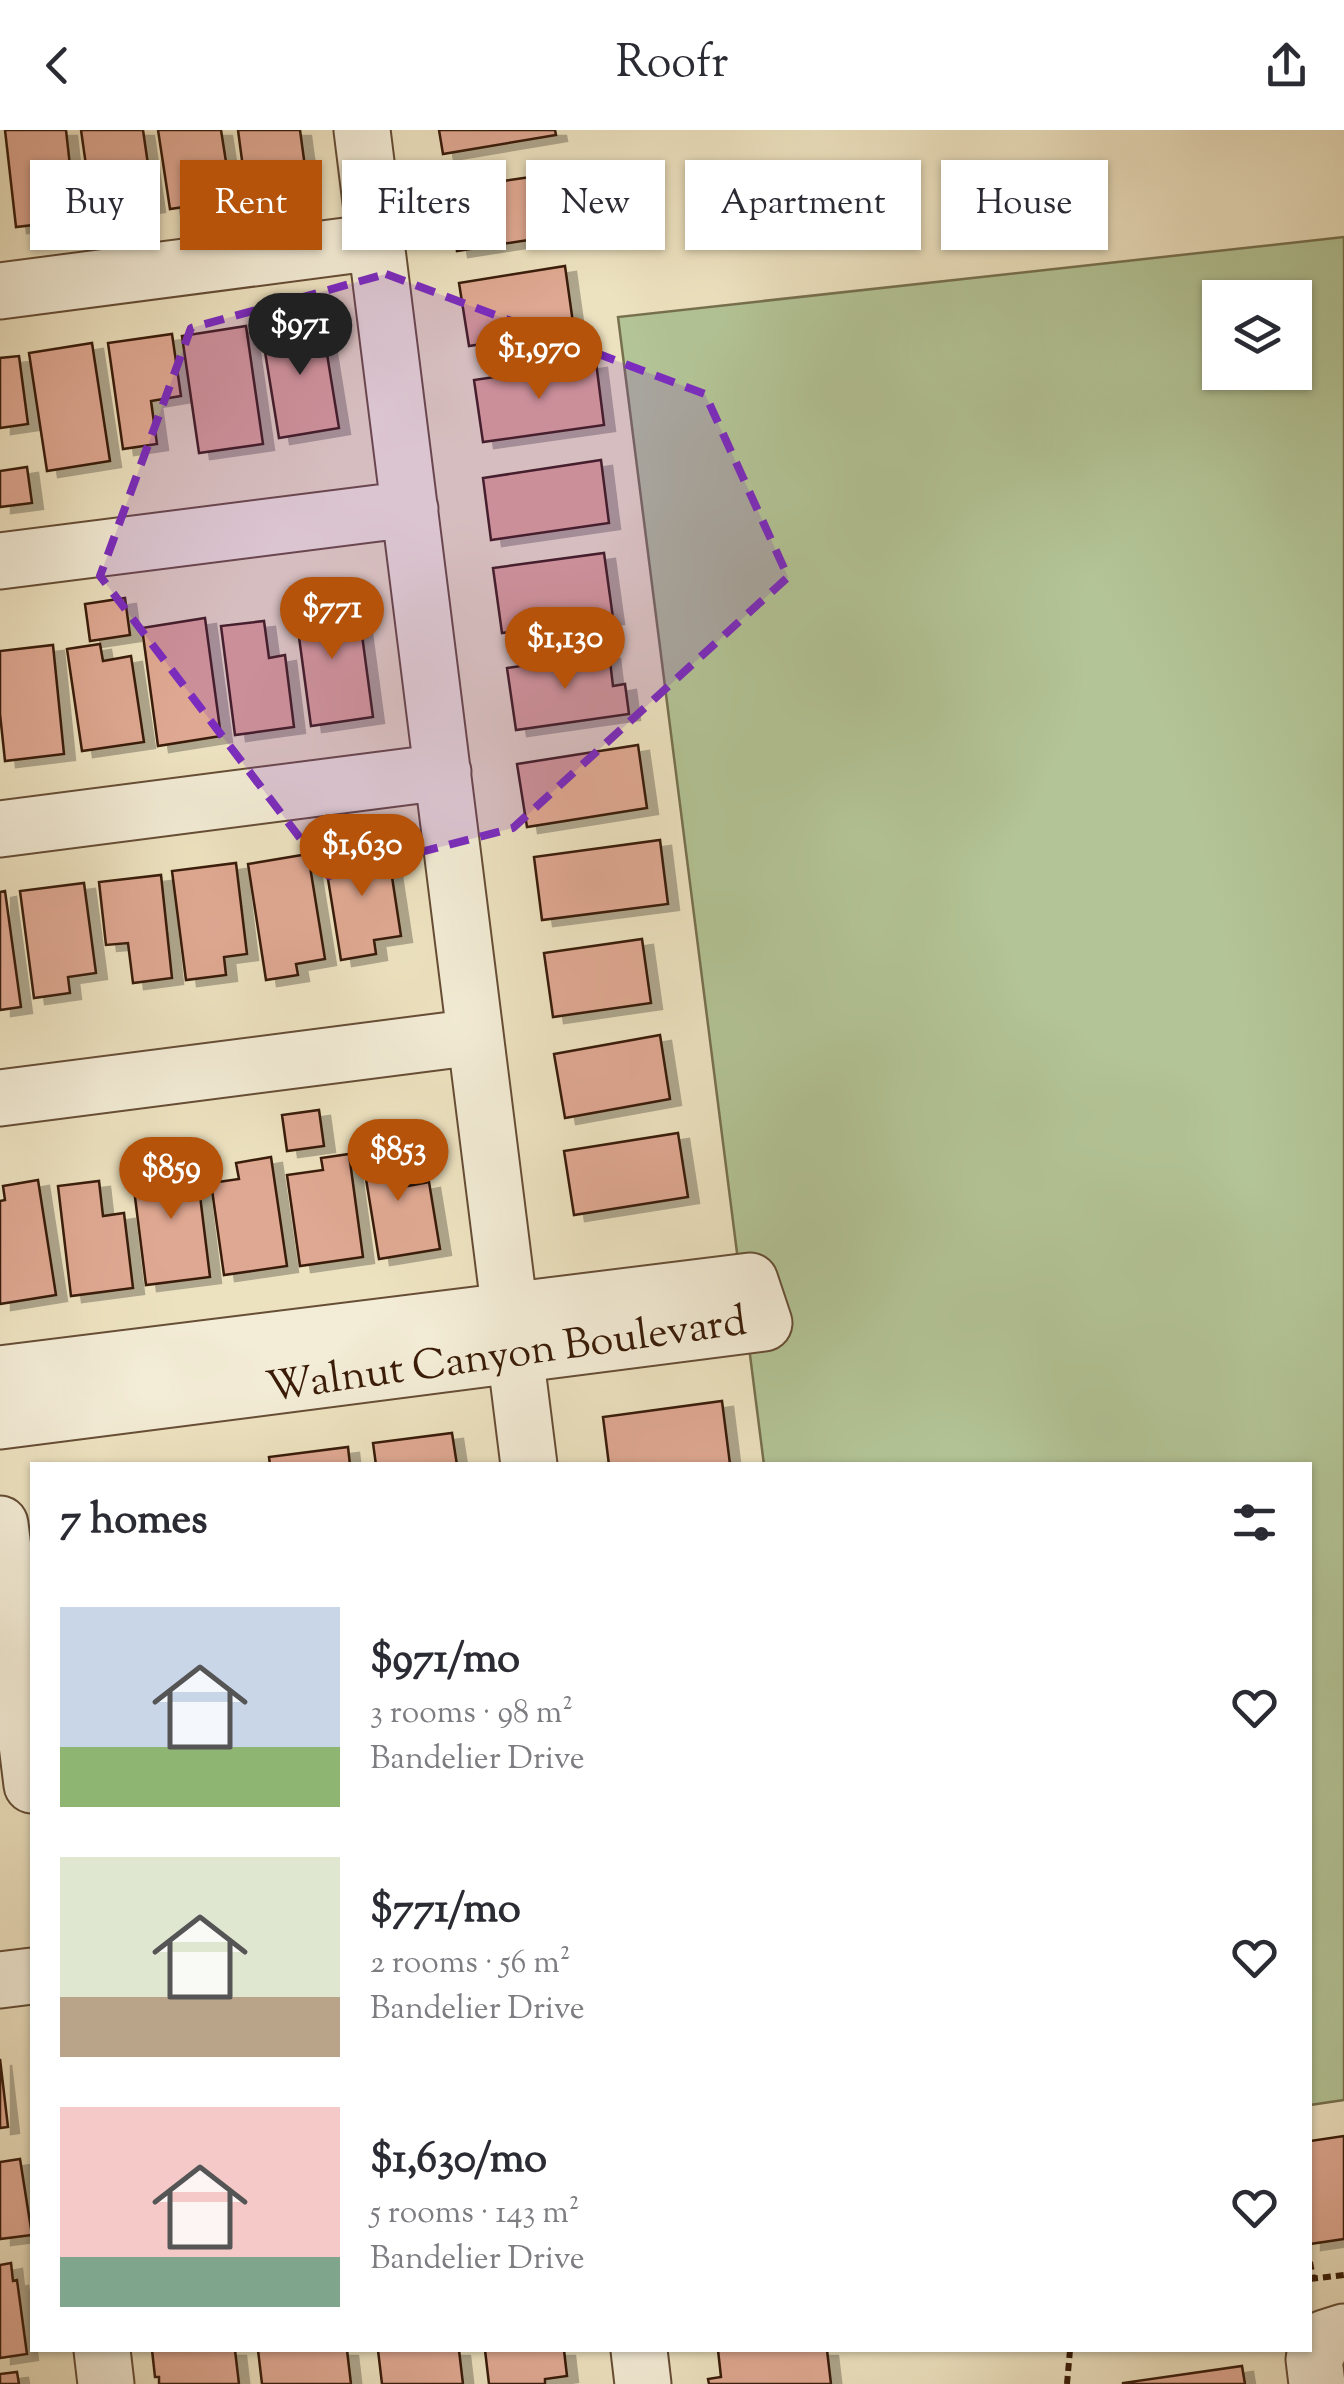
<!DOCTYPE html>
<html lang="en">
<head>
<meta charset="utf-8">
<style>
  :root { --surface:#fff; --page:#f2f2f3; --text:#2b2b33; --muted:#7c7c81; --accent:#b45309 }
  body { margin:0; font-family:"Sorts Mill Goudy",serif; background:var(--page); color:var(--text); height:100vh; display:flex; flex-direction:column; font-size:38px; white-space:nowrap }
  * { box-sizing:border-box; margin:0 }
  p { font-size:32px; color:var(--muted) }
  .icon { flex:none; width:55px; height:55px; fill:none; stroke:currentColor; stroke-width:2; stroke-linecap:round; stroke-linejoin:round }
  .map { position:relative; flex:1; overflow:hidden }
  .sheet { position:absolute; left:30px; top:1332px; width:1282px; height:890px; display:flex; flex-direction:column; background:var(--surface); border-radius:0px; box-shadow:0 2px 8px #0004 }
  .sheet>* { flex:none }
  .top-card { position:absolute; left:30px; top:30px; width:1285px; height:90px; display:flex; gap:20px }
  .fabs { position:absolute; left:1202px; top:150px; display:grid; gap:20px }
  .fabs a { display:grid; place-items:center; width:110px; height:110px; border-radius:0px; background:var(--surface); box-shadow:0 2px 8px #0004; font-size:50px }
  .price { position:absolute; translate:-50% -85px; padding:0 22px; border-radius:35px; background:var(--accent); color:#fff; font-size:32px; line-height:65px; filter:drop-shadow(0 2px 5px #0008) }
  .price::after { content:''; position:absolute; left:50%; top:60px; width:30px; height:22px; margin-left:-15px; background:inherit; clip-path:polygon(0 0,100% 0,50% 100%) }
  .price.on { background:#222; color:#fff }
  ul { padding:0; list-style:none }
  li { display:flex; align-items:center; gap:30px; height:250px; padding:0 30px }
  li span { display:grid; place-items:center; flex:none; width:280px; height:200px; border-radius:0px; color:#555 }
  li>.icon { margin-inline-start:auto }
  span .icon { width:120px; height:120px; fill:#fffc; stroke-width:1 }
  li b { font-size:42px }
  h2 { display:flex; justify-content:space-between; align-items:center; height:120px; padding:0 30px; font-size:42px }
  .tag { padding:0 35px; border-radius:0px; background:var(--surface); box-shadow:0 2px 8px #0004; font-size:35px; line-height:90px }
  .tag.on { background:var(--accent); color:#fff }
  header { display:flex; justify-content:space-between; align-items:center; height:130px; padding:0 30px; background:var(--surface); font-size:45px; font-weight:600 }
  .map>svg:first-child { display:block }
  .green { fill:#b3c496; stroke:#76704e; stroke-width:2.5; fill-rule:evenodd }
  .building { fill:#dfa892; stroke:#391b07; stroke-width:2.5; filter:url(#shadow) }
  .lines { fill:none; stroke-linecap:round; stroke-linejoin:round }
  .minor-casing { stroke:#664d35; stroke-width:59 }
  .path { stroke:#391b07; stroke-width:6; stroke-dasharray:8 5; stroke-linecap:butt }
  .minor { stroke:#f3ecd6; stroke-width:55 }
  .marked { fill:#7b2cbf; fill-opacity:0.2; stroke:#7b2cbf; stroke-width:8; stroke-dasharray:20 12; stroke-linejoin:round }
  .labels { text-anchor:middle; stroke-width:8; stroke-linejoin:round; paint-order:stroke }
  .street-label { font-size:42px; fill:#391b07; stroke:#f3ecd6 }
</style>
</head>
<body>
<header><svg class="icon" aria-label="back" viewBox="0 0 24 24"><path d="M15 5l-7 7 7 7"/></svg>Roofr<svg class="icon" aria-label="share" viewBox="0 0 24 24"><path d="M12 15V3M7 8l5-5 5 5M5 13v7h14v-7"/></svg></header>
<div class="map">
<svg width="1344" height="2254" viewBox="0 0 1344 2254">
  <defs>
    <filter id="shadow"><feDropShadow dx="11" dy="6" stdDeviation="0" flood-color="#0004"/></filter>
  </defs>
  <rect width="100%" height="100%" fill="#ede2c0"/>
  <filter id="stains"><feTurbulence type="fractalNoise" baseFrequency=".002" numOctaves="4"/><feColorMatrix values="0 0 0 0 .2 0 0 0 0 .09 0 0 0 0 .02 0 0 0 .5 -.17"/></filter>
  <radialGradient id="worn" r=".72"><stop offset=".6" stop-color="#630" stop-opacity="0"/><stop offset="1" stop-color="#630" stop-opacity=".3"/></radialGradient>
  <!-- green -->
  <path class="green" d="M 1344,107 L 1344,1970 L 1310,1975 L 1310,1335 L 764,1335 L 618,187 ZM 1220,168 L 1295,168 L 1295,242 L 1220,242 Z"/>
  <!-- building -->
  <path class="building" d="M 5,0 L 66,0 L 76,90 L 16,97 Z
    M 81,0 L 143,0 L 154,76 L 93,85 Z
    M 158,0 L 221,0 L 232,70 L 170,79 Z
    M 238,0 L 300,0 L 308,59 L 247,68 Z
    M 439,0 L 555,0 L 556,5 L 443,24 Z
    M 565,42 L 574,103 L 457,121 L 448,59 Z
    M 565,136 L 574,200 L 469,216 L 459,153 Z
    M 321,187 L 339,298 L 279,308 L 261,197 Z
    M 246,196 L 263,314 L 199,323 L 182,206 Z
    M 172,204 L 181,266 L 151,271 L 157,314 L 123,319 L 108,213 Z
    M 92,213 L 110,331 L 47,341 L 29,223 Z
    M 19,226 L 28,294 L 0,298 L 0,228 Z
    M 596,232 L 604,295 L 483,312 L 474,250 Z
    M 601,330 L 609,393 L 491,410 L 483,348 Z
    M 27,337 L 32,373 L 0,377 L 0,341 Z
    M 604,423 L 613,488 L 502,503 L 493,438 Z
    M 337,464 L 341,492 L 360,490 L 373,587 L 311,596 L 294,470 Z
    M 125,468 L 130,505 L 90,511 L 85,474 Z
    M 205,488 L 221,606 L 158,616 L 142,498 Z
    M 264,491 L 269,528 L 285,525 L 294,597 L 235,605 L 221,496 Z
    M 100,514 L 103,531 L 131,526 L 144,612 L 82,621 L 67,519 Z
    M 53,515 L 64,624 L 5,631 L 0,584 L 0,521 Z
    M 609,523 L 613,556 L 625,554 L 629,584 L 516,600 L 507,538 Z
    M 638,615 L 647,678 L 527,697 L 517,634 Z
    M 660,710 L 668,774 L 542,790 L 534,727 Z
    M 387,714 L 401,806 L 374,810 L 376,824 L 341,830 L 324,724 Z
    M 308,724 L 325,829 L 296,834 L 298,845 L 266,850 L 248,734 Z
    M 236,733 L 247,824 L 224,827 L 226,845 L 186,850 L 172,741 Z
    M 161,745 L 172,848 L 133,853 L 128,813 L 106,815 L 99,752 Z
    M 84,753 L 96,843 L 68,847 L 70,863 L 34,868 L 20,761 Z
    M 5,761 L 21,877 L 0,880 L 0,762 Z
    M 642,809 L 651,873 L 553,887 L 544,823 Z
    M 660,905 L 670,969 L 565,988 L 554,924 Z
    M 319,980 L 324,1016 L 287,1021 L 282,985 Z
    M 678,1003 L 688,1067 L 574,1085 L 564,1021 Z
    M 401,1011 L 408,1056 L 429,1052 L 440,1119 L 379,1129 L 361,1018 Z
    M 349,1024 L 363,1127 L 300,1136 L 287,1045 L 323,1040 L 321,1028 Z
    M 195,1025 L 210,1147 L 146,1155 L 132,1043 L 160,1039 L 159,1030 Z
    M 271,1027 L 287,1136 L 224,1145 L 211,1053 L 239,1049 L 236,1033 Z
    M 38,1050 L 56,1165 L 0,1174 L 0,1071 L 5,1070 L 3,1056 Z
    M 99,1051 L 103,1086 L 124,1083 L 133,1158 L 71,1166 L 58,1056 Z
    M 722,1271 L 730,1334 L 609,1335 L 603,1287 Z
    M 452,1303 L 457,1335 L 376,1335 L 373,1313 Z
    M 348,1317 L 350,1335 L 270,1335 L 269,1327 Z
    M 0,1929 L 8,1997 L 0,1998 Z
    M 1344,2006 L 1344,2109 L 1310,2114 L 1310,2011 Z
    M 20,2029 L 32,2105 L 0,2109 L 0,2032 Z
    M 11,2133 L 13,2151 L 17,2150 L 27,2224 L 0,2228 L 0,2135 Z
    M 152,2220 L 235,2220 L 239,2254 L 159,2254 L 159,2247 L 155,2247 Z
    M 258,2220 L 347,2220 L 351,2254 L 262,2254 Z
    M 378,2220 L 459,2220 L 463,2254 L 382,2254 Z
    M 485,2220 L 564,2220 L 567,2246 L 545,2249 L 545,2254 L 489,2254 Z
    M 718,2220 L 827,2220 L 831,2254 L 709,2254 L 708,2249 L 721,2247 Z
    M 1242,2236 L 1245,2254 L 1123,2254 L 1123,2253 Z
    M 17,2242 L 19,2254 L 0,2254 L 0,2244 Z"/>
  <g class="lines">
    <defs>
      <path id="minor" d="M 362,0 L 529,1335
        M 0,161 L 376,112
        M 0,431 L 410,379
        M 0,699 L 443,642
        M 0,968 L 475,907
        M 0,1244 L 750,1151 L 764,1193 L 0,1291
        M 0,1394 L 32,1655
        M 0,1850 L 32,1846
        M 102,2220 L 106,2254
        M 639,2220 L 643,2254
        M 1317,2254 L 1314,2229 L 1325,2208 L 1344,2202"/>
    </defs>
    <!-- minor casing -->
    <use href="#minor" class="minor-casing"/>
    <!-- path -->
    <path class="path" d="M 1310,2132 L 1313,2148
      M 1310,2149 L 1344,2145
      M 1067,2254 L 1070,2220"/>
    <!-- minor -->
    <use href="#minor" class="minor"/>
  </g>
  <!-- marked area -->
  <path class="marked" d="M 386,144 L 705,264 L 788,447 L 513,698 L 329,746 L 100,446 L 191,198 Z"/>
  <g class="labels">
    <!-- street labels -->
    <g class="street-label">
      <text transform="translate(506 1222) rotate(-8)" y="15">Walnut Canyon Boulevard</text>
    </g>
  </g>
  <rect width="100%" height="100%" filter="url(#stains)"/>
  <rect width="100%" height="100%" fill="url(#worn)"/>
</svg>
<div class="fabs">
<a><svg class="icon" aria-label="layers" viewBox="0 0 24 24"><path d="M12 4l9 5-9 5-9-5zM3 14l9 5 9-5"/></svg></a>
</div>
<b class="price on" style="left:300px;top:248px">$971</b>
<b class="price" style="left:539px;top:272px">$1,970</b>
<b class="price" style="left:332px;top:532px">$771</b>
<b class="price" style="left:565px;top:562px">$1,130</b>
<b class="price" style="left:362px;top:769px">$1,630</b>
<b class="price" style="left:398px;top:1074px">$853</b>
<b class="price" style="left:171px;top:1092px">$859</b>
<div class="top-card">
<a class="tag">Buy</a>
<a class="tag on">Rent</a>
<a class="tag">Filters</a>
<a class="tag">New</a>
<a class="tag">Apartment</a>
<a class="tag">House</a>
</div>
<section class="sheet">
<h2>7 homes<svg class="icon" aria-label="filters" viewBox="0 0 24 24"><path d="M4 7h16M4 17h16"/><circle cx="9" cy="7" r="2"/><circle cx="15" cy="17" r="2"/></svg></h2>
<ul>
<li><span style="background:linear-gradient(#c9d6e8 70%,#8fb573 0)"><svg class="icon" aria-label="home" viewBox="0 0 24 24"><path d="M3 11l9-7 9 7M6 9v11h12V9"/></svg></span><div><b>$971/mo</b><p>3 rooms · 98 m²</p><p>Bandelier Drive</p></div><svg class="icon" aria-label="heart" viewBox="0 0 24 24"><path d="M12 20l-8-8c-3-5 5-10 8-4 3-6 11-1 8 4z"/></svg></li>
<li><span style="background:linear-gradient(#dfe7d0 70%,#b9a48a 0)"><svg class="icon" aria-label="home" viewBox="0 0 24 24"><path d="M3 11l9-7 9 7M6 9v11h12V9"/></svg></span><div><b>$771/mo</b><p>2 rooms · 56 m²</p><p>Bandelier Drive</p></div><svg class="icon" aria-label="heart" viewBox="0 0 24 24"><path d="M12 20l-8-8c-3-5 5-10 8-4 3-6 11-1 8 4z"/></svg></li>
<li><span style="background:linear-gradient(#f6c9c9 75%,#7fa58c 0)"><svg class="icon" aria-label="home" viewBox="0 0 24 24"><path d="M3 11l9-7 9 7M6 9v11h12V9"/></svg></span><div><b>$1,630/mo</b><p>5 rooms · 143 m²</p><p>Bandelier Drive</p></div><svg class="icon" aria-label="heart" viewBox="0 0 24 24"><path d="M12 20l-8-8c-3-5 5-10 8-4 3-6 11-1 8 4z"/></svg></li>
</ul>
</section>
</div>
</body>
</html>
